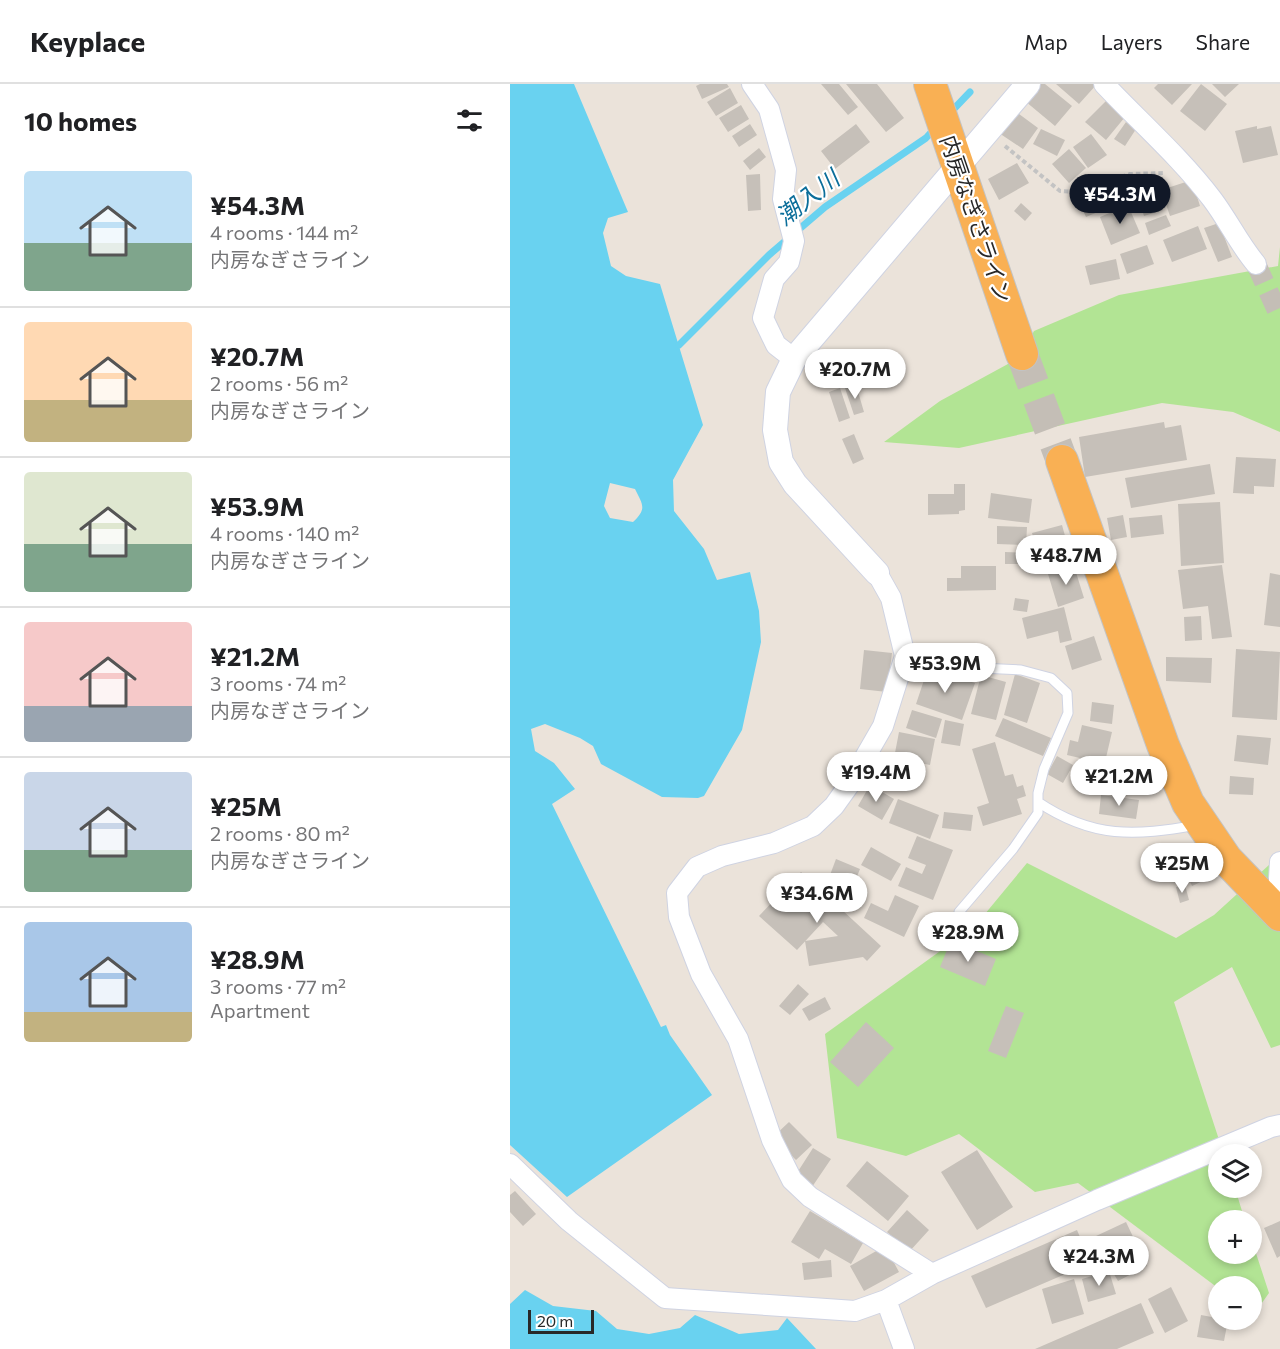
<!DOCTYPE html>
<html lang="en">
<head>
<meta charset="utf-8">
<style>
  :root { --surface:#fff; --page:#f2f2f2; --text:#202124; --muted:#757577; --line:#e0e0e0; --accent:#111827 }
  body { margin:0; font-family:Commissioner,"Noto Sans JP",sans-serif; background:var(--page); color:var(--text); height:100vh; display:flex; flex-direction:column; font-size:22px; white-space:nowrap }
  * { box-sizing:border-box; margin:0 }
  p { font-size:20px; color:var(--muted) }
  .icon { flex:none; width:33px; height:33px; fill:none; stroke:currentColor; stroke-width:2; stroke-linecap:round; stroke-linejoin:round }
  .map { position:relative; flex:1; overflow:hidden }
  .details { display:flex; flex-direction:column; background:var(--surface); width:510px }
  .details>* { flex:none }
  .controls { position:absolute; left:698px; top:1060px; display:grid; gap:12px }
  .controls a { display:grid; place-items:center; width:54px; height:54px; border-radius:50%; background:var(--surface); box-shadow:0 3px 9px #0003; font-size:30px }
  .scale { position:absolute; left:18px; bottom:15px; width:66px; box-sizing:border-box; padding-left:6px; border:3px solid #282828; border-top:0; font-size:16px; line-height:21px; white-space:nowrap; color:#282828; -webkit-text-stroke:4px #fff; paint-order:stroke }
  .price { position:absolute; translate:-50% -51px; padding:0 14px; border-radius:21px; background:#fff; color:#222; font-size:20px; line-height:39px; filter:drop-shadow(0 2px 3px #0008) }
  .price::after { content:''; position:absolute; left:50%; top:36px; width:18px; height:14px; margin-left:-9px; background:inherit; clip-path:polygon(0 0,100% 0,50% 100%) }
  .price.active { background:var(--accent); color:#fff }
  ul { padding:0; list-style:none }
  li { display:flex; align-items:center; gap:18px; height:150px; padding:0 24px }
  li+li { border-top:2px solid var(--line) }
  li span { display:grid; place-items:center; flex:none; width:168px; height:120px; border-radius:6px; color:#555 }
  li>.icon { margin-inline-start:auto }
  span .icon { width:72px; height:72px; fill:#fffc; stroke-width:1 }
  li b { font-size:26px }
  h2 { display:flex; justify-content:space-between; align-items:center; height:72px; padding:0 24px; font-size:26px }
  header { display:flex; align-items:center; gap:36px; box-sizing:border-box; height:84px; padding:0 30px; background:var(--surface); border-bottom:2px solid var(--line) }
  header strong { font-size:28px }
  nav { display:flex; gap:33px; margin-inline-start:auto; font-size:21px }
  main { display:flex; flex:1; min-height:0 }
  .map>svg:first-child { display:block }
  .green { fill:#b2e494 }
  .water { fill:#69d2f0; fill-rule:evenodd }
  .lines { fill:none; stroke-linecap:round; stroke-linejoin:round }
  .stream { stroke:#69d2f0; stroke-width:7 }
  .building { fill:#c6c0b9 }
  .minor-tunnel { stroke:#c4beb6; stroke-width:20; stroke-dasharray:20 10; stroke-linecap:butt }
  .trunk-tunnel { stroke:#c4beb6; stroke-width:32; stroke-dasharray:32 16; stroke-linecap:butt }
  .service-casing { stroke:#cfd3e2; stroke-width:11 }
  .minor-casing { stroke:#cfd3e2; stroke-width:22 }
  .tertiary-casing { stroke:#cfd3e2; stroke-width:26 }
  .trunk-casing { stroke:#c3c3c3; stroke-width:34 }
  .path { stroke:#c3c3c3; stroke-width:4; stroke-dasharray:4.5 3; stroke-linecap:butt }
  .service { stroke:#fff; stroke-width:9 }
  .minor { stroke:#fff; stroke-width:20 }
  .tertiary { stroke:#fff; stroke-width:24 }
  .trunk { stroke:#f9b054; stroke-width:32 }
  .labels { text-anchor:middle; stroke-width:4.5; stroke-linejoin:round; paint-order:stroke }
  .street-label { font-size:22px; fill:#282828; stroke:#fff }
  .water-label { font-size:24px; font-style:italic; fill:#0b6e9a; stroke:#fff }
</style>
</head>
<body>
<header>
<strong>Keyplace</strong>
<nav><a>Map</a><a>Layers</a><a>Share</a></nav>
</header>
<main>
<section class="details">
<h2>10 homes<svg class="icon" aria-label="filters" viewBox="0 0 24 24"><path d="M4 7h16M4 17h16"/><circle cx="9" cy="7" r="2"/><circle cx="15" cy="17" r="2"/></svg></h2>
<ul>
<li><span style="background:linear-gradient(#bfe0f5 60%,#7fa58c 0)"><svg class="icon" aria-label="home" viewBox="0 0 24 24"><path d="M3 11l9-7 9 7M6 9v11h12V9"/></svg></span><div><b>¥54.3M</b><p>4 rooms · 144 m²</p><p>内房なぎさライン</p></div></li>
<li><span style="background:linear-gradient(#ffd9b3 65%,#c2b280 0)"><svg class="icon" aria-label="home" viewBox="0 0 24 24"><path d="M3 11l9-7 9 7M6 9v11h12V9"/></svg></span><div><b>¥20.7M</b><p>2 rooms · 56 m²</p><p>内房なぎさライン</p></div></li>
<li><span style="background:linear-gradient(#dfe7d0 60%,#7fa58c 0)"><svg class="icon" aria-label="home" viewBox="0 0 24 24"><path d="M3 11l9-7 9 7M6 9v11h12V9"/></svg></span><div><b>¥53.9M</b><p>4 rooms · 140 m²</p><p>内房なぎさライン</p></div></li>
<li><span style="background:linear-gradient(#f6c9c9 70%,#9aa5b1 0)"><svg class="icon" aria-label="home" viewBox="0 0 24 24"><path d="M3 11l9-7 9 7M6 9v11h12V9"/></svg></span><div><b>¥21.2M</b><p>3 rooms · 74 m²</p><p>内房なぎさライン</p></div></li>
<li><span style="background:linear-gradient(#c9d6e8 65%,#7fa58c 0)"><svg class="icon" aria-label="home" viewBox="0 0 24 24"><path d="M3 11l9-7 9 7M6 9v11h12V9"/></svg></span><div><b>¥25M</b><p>2 rooms · 80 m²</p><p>内房なぎさライン</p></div></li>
<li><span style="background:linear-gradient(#a9c7e8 75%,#c2b280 0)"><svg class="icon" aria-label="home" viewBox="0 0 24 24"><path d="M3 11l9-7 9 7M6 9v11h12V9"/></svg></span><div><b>¥28.9M</b><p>3 rooms · 77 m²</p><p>Apartment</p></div></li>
</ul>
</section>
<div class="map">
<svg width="770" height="1265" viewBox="0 0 770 1265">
  <rect width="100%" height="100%" fill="#ebe3da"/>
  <!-- green -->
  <path class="green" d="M 770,163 L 770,348 L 723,328 L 652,319 L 449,364 L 374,358 L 430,317 L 509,274 L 524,247 L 609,211 L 768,182 Z
    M 770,771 L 770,961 L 761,964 L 722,883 L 664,918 L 714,1071 L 708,1071 L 708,1104 L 725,1104 L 735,1137 L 708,1137 L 708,1170 L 741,1170 L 741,1154 L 759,1209 L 744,1230 L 741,1229 L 741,1203 L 708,1204 L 568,1099 L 525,1108 L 449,1050 L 396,1072 L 327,1054 L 315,950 L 465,842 L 517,779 L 666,854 L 704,831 Z"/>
  <!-- water -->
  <path class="water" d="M 0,0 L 64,0 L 118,128 L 98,134 L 93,149 L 101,182 L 116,192 L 150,200 L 193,341 L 163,396 L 164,427 L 194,465 L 207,496 L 240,488 L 249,527 L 251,558 L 232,646 L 194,712 L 188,714 L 152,713 L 91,680 L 83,662 L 70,654 L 35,640 L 21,645 L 25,667 L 44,679 L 65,705 L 42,720 L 151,943 L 156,941 L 160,951 L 202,1011 L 57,1113 L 0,1061 ZM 100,399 L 125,405 C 133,421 137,425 123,438 L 100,434 L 94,422 Z
    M 15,1206 L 43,1222 L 86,1227 L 107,1245 L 139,1250 L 170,1244 L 185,1231 L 229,1250 L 268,1246 L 277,1234 L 306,1265 L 0,1265 L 0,1220 Z"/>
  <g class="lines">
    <!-- stream -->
    <path class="stream" d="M 439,30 L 460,8
      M 169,261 L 259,171 L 315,123 L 416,54 L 425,44"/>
  </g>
  <!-- building -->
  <path class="building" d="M 190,0 L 217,0 L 219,3 L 192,15 L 186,2 Z
    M 311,0 L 329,0 L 348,23 L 338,31 Z
    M 336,0 L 367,0 L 394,34 L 376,48 Z
    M 529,0 L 535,0 L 562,22 L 545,42 L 515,17 Z
    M 546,0 L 587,0 L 569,20 Z
    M 648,0 L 682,0 L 662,21 L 644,4 Z
    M 691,0 L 717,20 L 695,47 L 670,27 Z
    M 702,0 L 729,0 L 715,13 Z
    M 220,4 L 228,19 L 206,32 L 197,18 Z
    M 597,16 L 615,33 L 596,56 L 575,38 Z
    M 231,21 L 239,35 L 218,48 L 209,34 Z
    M 505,27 L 528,44 L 513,65 L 489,49 Z
    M 616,38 L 626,45 L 615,62 L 604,55 Z
    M 240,40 L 247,51 L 229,63 L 222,52 Z
    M 346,40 L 360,58 L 325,85 L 311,67 Z
    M 747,42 L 747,45 L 761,42 L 768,71 L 733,79 L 725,47 Z
    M 531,45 L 555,56 L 547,72 L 523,60 Z
    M 581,50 L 597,71 L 578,84 L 563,63 Z
    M 249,64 L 256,73 L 240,86 L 233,77 Z
    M 559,65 L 576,84 L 559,99 L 542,80 Z
    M 507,79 L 519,99 L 489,116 L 478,95 Z
    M 250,90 L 251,126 L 238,127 L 236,91 Z
    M 682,96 L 690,122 L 660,132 L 651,106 Z
    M 644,97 L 653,126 L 634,132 L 625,103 Z
    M 608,102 L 614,117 L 576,133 L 569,118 Z
    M 511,119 L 522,129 L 515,137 L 504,127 Z
    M 618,121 L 630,149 L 601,161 L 590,133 Z
    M 656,131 L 661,142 L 639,151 L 635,139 Z
    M 709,139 L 722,173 L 708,178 L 694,144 Z
    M 688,142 L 697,165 L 662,178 L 653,156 Z
    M 637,161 L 644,180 L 617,190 L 610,170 Z
    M 606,175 L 610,195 L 580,201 L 575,182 Z
    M 346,301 L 354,328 L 344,331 L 335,304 Z
    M 330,304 L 340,334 L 329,338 L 319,308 Z
    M 654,338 L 655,344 L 671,341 L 677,376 L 575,393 L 569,353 Z
    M 344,350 L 354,375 L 343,380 L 332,355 Z
    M 726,373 L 766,375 L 764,403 L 744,402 L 744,410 L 723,409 Z
    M 700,380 L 705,410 L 621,424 L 615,394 Z
    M 444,400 L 455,400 L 455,426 L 449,427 L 449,430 L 418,431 L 418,410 L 444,410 Z
    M 481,409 L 522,415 L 519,439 L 478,434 Z
    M 710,418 L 714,479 L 671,482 L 668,420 Z
    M 613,431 L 617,453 L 601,456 L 597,434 Z
    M 652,431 L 654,450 L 621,454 L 619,434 Z
    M 552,441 L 557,459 L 527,467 L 522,449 Z
    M 487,442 L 517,443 L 516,461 L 487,460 Z
    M 495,468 L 516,469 L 516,480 L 495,480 Z
    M 712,481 L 722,553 L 702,555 L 698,522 L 673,525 L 668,486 Z
    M 451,482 L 486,482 L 486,506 L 437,507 L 437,494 L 451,494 Z
    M 564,482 L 574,514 L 548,523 L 538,490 Z
    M 760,489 L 770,491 L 770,543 L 754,541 Z
    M 505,514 L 519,516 L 517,528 L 503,526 Z
    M 554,523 L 562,556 L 550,559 L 548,547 L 517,555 L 512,534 Z
    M 691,532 L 692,556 L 675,557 L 674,533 Z
    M 584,552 L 592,576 L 562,586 L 555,562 Z
    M 726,565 L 770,568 L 767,636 L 722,633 Z
    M 354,566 L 382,569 L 377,608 L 350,605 Z
    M 656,573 L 702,574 L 701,599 L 656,597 Z
    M 418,584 L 465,599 L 452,636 L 406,620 Z
    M 505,590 L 530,599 L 517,639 L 494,631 Z
    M 471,591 L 496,598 L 486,636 L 461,630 Z
    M 582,618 L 604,621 L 602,640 L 580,637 Z
    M 402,626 L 432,635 L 426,654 L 396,644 Z
    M 493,634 L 541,654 L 533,672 L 485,652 Z
    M 435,636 L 454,640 L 450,662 L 431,659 Z
    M 572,641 L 602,648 L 588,708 L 563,703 L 570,674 L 557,671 L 560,656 L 568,658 Z
    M 389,648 L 425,655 L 420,681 L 384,674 Z
    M 727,651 L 761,654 L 758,681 L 724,677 Z
    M 485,658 L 495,692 L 503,690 L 507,703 L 513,701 L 516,712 L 507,715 L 512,730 L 473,742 L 467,723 L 479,719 L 462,665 Z
    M 547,672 L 563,681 L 553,699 L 537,690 Z
    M 720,692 L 744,694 L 743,711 L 719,710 Z
    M 360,701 L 384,715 L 372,736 L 348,722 Z
    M 591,711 L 629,716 L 626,735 L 589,730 Z
    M 388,715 L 429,731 L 420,755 L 379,739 Z
    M 434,728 L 463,731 L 461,747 L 432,744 Z
    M 407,752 L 443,766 L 423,816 L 388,802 L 396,783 L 412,790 L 416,781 L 398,774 Z
    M 361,763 L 391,780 L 381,797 L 351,781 Z
    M 683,765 L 697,795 L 682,802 L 668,771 Z
    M 326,775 L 350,785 L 344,800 L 320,791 Z
    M 291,788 L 371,862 L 357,877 L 353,873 L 299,882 L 295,857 L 328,852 L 313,838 L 287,866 L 249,832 Z
    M 675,801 L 679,816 L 670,819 L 666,803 Z
    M 385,811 L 409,822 L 394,853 L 354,834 L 361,819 L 378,827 Z
    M 441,856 L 486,875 L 475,902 L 430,883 Z
    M 288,900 L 299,910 L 280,931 L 269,922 Z
    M 315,913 L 321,925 L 299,937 L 292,925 Z
    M 496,922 L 514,929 L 496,974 L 478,967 Z
    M 356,938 L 384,964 L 348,1003 L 320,978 Z
    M 279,1038 L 302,1061 L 286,1076 L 263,1053 Z
    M 303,1064 L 321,1075 L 302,1103 L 285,1092 Z
    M 467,1066 L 503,1123 L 467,1146 L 431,1088 Z
    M 357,1077 L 399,1112 L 378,1137 L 336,1102 Z
    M 5,1107 L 26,1130 L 13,1142 L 0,1128 L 0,1111 Z
    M 397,1126 L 419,1146 L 399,1168 L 377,1148 Z
    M 300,1127 L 353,1159 L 341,1180 L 315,1165 L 309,1175 L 281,1158 Z
    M 770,1137 L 770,1172 L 767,1174 L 754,1144 Z
    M 616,1138 L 626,1159 L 596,1173 L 586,1152 Z
    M 567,1146 L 581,1179 L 476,1224 L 461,1192 Z
    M 375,1162 L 389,1188 L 354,1207 L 340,1182 Z
    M 627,1164 L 637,1182 L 608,1197 L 598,1180 Z
    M 321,1176 L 322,1193 L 294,1196 L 292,1179 Z
    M 599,1187 L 606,1210 L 578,1218 L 572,1195 Z
    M 564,1195 L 574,1230 L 542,1240 L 532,1205 Z
    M 661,1203 L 678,1237 L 655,1249 L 638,1215 Z
    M 631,1219 L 644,1249 L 607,1265 L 525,1265 Z
    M 691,1231 L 718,1236 L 714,1257 L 687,1253 Z"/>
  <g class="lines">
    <!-- minor-tunnel -->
    <path class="minor-tunnel" d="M 746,180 L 770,233"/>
    <!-- trunk-tunnel -->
    <path class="trunk-tunnel" d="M 512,270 L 552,377"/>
    <defs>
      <path id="service" d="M 395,572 L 470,584 L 511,586 L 541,594 L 557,609 L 558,629 L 534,685 L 528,709 L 528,729 L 503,765 L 449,828
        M 528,718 C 583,755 625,752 687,741"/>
      <path id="minor" d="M 242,0 L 259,25 L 276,86 L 273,115 L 284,157 L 279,178 L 264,195 L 253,234 L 266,261 L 284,275
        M 594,0 C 630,38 670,73 702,115 C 718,136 729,160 746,180
        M 367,489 L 381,514 L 395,572 L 373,642 L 339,701 L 324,722 L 303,742 L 264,759 L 212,772 L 187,783 L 167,809 L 169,833 L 191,890 L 228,955 L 262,1056 L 282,1096 L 300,1113 L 422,1190
        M 767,828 L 770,778
        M 0,1080 L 59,1137 L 155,1214 L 345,1227 L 376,1216 L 422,1190 L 587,1116 L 761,1043 L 770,1041
        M 376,1216 L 394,1265"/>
      <path id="tertiary" d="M 367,489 L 285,400 L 271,378 L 265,346 L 268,308 L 284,275 L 518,0"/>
      <path id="trunk" d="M 420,0 L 512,270
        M 552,377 L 653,661 L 678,719 L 716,775 L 770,831"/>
    </defs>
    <!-- service casing -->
    <use href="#service" class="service-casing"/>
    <!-- minor casing -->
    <use href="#minor" class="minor-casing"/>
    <!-- tertiary casing -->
    <use href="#tertiary" class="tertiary-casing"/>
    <!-- trunk casing -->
    <use href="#trunk" class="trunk-casing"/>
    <!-- path -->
    <path class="path" d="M 495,62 L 550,107 L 568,108 L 620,90 L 654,89"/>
    <!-- service -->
    <use href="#service" class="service"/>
    <!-- minor -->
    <use href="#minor" class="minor"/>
    <!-- tertiary -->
    <use href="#tertiary" class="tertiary"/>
    <!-- trunk -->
    <use href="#trunk" class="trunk"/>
  </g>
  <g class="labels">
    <!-- street labels -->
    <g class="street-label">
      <text transform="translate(466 135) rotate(71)" y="8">内房なぎさライン</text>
    </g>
    <!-- water labels -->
    <g class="water-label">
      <text transform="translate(298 114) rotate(-38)" y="8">潮入川</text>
    </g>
  </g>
</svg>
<div class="controls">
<a><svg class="icon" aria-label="layers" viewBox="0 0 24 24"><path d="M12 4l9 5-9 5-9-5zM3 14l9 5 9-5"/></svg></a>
<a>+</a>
<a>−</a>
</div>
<div class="scale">20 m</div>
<b class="price active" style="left:610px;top:141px">¥54.3M</b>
<b class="price" style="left:345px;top:316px">¥20.7M</b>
<b class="price" style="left:556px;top:502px">¥48.7M</b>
<b class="price" style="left:435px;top:610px">¥53.9M</b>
<b class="price" style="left:366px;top:719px">¥19.4M</b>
<b class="price" style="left:609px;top:723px">¥21.2M</b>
<b class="price" style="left:672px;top:810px">¥25M</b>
<b class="price" style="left:307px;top:840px">¥34.6M</b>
<b class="price" style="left:458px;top:879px">¥28.9M</b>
<b class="price" style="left:589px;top:1203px">¥24.3M</b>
</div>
</main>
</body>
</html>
